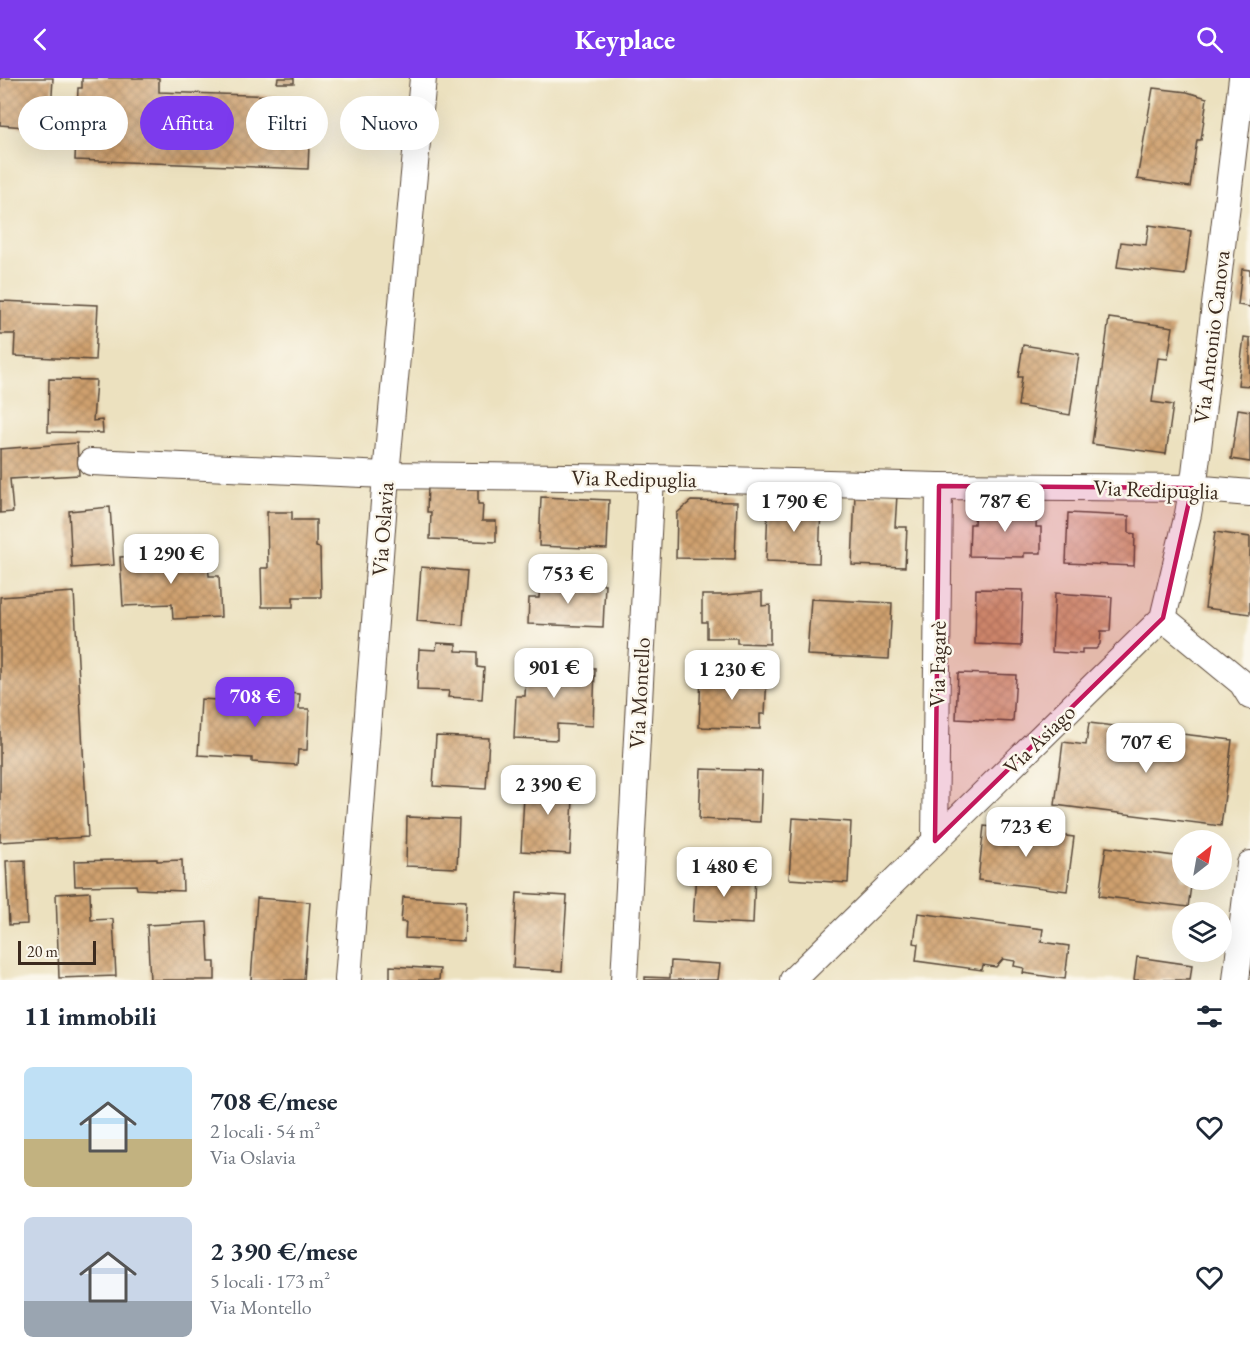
<!DOCTYPE html>
<html lang="it">
<head>
<meta charset="utf-8">
<style>
  :root { --surface:#fff; --page:#f2f2f3; --text:#1f2937; --muted:#747a83; --accent:#7c3aed }
  body { margin:0; font-family:"EB Garamond",serif; background:var(--page); color:var(--text); height:100vh; display:flex; flex-direction:column; font-size:22px; white-space:nowrap }
  * { box-sizing:border-box; margin:0 }
  p { font-size:20px; color:var(--muted) }
  .icon { flex:none; width:33px; height:33px; fill:none; stroke:currentColor; stroke-width:2; stroke-linecap:round; stroke-linejoin:round }
  .map { position:relative; height:902px; overflow:hidden }
  .sheet { display:flex; flex-direction:column; background:var(--surface); flex:1 }
  .sheet>* { flex:none }
  .banner { position:absolute; left:18px; top:18px; width:600px; height:54px; display:flex; gap:12px }
  .needle { width:39px; rotate:31deg }
  .controls { position:absolute; left:1172px; top:752px; display:grid; gap:12px }
  .controls a { display:grid; place-items:center; width:60px; height:60px; border-radius:50%; background:var(--surface); box-shadow:0 6px 24px #0002; font-size:30px }
  .scale { position:absolute; left:18px; bottom:15px; width:78px; box-sizing:border-box; padding-left:6px; border:3px solid #3b2a1e; border-top:0; font-size:16px; line-height:21px; white-space:nowrap; color:#3b2a1e; -webkit-text-stroke:4px #fbf7ec; paint-order:stroke }
  .price { position:absolute; translate:-50% -51px; padding:0 14px; border-radius:12px; background:#fff; color:#222; font-size:20px; line-height:39px; filter:drop-shadow(0 2px 3px #0008) }
  .price::after { content:''; position:absolute; left:50%; top:36px; width:18px; height:14px; margin-left:-9px; background:inherit; clip-path:polygon(0 0,100% 0,50% 100%) }
  .price.on { background:var(--accent); color:#fff }
  ul { padding:0; list-style:none }
  li { display:flex; align-items:center; gap:18px; height:150px; padding:0 24px }
  li span { display:grid; place-items:center; flex:none; width:168px; height:120px; border-radius:9px; color:#555 }
  li>.icon { margin-inline-start:auto }
  span .icon { width:72px; height:72px; fill:#fffc; stroke-width:1 }
  li b { font-size:26px }
  h2 { display:flex; justify-content:space-between; align-items:center; height:72px; padding:0 24px; font-size:26px }
  .pill { padding:0 21px; border-radius:27px; background:var(--surface); box-shadow:0 6px 24px #0002; font-size:21px; line-height:54px }
  .pill.on { background:var(--accent); color:#fff }
  header { display:flex; justify-content:space-between; align-items:center; height:78px; padding:0 24px; background:var(--accent); color:#fff; font-size:27px; font-weight:700 }
  .map>svg:first-child { display:block }
  .building { fill:url(#building-cross-hatch) }
  .lines { fill:none; stroke-linecap:round; stroke-linejoin:round }
  .minor-casing { stroke:#564536; stroke-width:28 }
  .minor { stroke:#fff; stroke-width:26 }
  .marked { fill:#c2185b; fill-opacity:0.2; stroke:#c2185b; stroke-width:4.5; stroke-linejoin:round }
  .labels { text-anchor:middle; stroke-width:5; stroke-linejoin:round; paint-order:stroke }
  .street-label { font-size:22px; fill:#3b2a1e; stroke:#fbf7ec }
</style>
</head>
<body>
<header><svg class="icon" aria-label="back" viewBox="0 0 24 24"><path d="M15 5l-7 7 7 7"/></svg>Keyplace<svg class="icon" aria-label="search" viewBox="0 0 24 24"><circle cx="10" cy="10" r="6"/><path d="M15 15l6 6"/></svg></header>
<div class="map">
<svg width="1250" height="902" viewBox="0 0 1250 902">
  <defs>
    <pattern id="building-cross-hatch" width="8" height="8" patternUnits="userSpaceOnUse" patternTransform="scale(1.5)"><rect width="8" height="8" fill="#cfa06e"/><path d="M0 0l8 8M0 8l8-8" fill="none" stroke="#a9835a"/></pattern>
  </defs>
  <rect width="100%" height="100%" fill="#fbf7ec"/>
  <filter id="ink" filterUnits="userSpaceOnUse"><feTurbulence type="fractalNoise" baseFrequency=".0167" numOctaves="2"/><feDisplacementMap in="SourceGraphic" scale="12" xChannelSelector="R" yChannelSelector="G"/><feConvolveMatrix kernelMatrix="1 2 1 2 8 2 1 2 1" color-interpolation-filters="sRGB"/></filter>
  <filter id="wash" filterUnits="userSpaceOnUse"><feTurbulence type="fractalNoise" baseFrequency=".008" numOctaves="4" result="noise"/><feDisplacementMap in="SourceGraphic" scale="24" xChannelSelector="R" yChannelSelector="G"/><feGaussianBlur stdDeviation="1.35" result="paint"/><feColorMatrix in="noise" values="0 0 0 0 0 0 0 0 0 0 0 0 0 0 0 0 0 1.4 0 .05"/><feComposite in="paint" operator="in"/></filter>
  <g filter="url(#wash)">
    <rect width="100%" height="100%" fill="#ece1bf"/>
    <g id="blocks">
      <!-- building -->
      <path class="building" d="M 0,0 L 53,0 L 50,51 L 0,47 Z
        M 82,0 L 159,0 L 159,14 L 311,19 L 308,91 L 75,82 L 78,10 L 82,10 Z
        M 278,0 L 294,0 L 294,5 L 277,5 Z
        M 1153,10 L 1187,14 L 1207,20 L 1201,62 L 1197,62 L 1190,109 L 1137,101 Z
        M 1149,147 L 1191,153 L 1185,197 L 1117,189 L 1121,164 L 1146,167 Z
        M 1242,191 L 1250,192 L 1250,229 L 1238,227 Z
        M 0,223 L 98,227 L 95,282 L 14,278 L 15,256 L 0,256 Z
        M 1109,240 L 1173,249 L 1168,281 L 1158,280 L 1152,324 L 1173,327 L 1166,376 L 1092,366 Z
        M 1244,259 L 1250,260 L 1250,308 L 1238,307 Z
        M 1023,267 L 1079,276 L 1070,337 L 1018,328 L 1022,299 L 1018,299 Z
        M 49,301 L 96,302 L 93,343 L 102,342 L 103,355 L 48,354 Z
        M 1238,331 L 1250,333 L 1250,384 L 1231,381 Z
        M 77,365 L 79,397 L 10,401 L 13,434 L 0,435 L 0,371 Z
        M 428,408 L 478,410 L 478,426 L 483,426 L 482,443 L 496,443 L 496,464 L 430,461 L 431,434 L 427,434 Z
        M 855,416 L 897,417 L 895,449 L 907,449 L 905,489 L 852,487 Z
        M 541,419 L 609,422 L 607,471 L 539,468 Z
        M 691,423 L 737,424 L 735,481 L 676,480 L 677,435 Z
        M 768,426 L 821,428 L 819,485 L 766,483 Z
        M 110,429 L 114,487 L 72,490 L 69,433 Z
        M 975,429 L 1037,431 L 1036,449 L 1041,449 L 1041,475 L 1024,475 L 1024,479 L 969,478 L 970,446 L 974,446 Z
        M 267,434 L 292,434 L 292,442 L 316,442 L 316,469 L 320,470 L 321,519 L 293,519 L 293,529 L 262,529 L 261,490 L 268,490 Z
        M 1068,435 L 1129,438 L 1129,455 L 1135,456 L 1134,488 L 1066,485 Z
        M 1215,454 L 1250,459 L 1250,536 L 1205,530 Z
        M 178,476 L 178,484 L 208,482 L 209,498 L 219,498 L 221,539 L 173,541 L 172,526 L 123,528 L 120,479 Z
        M 421,489 L 467,493 L 463,547 L 417,543 Z
        M 540,504 L 605,506 L 603,549 L 528,546 L 529,520 L 539,520 Z
        M 976,511 L 1023,512 L 1021,568 L 975,566 Z
        M 74,514 L 88,759 L 0,764 L 0,519 Z
        M 762,514 L 762,528 L 770,527 L 770,566 L 737,565 L 737,560 L 707,560 L 707,544 L 702,544 L 702,517 L 725,517 Z
        M 1055,515 L 1112,519 L 1110,553 L 1101,553 L 1100,566 L 1096,571 L 1082,571 L 1082,576 L 1052,574 Z
        M 811,521 L 892,525 L 889,581 L 807,577 Z
        M 437,565 L 456,566 L 456,573 L 477,574 L 477,589 L 484,590 L 482,621 L 448,619 L 449,613 L 417,612 L 419,571 L 436,572 Z
        M 532,579 L 567,581 L 566,589 L 595,590 L 593,648 L 557,646 L 557,662 L 514,660 L 516,618 L 525,618 L 526,597 L 531,597 Z
        M 958,595 L 1016,597 L 1013,644 L 956,641 Z
        M 701,596 L 767,598 L 765,636 L 760,636 L 760,651 L 699,649 Z
        M 252,613 L 300,616 L 299,631 L 309,631 L 307,672 L 298,672 L 297,687 L 252,684 L 252,680 L 198,677 L 201,621 L 251,624 Z
        M 1089,645 L 1232,662 L 1221,748 L 1055,727 L 1063,664 L 1086,667 Z
        M 436,658 L 489,660 L 486,711 L 433,708 Z
        M 701,691 L 762,693 L 760,744 L 699,741 Z
        M 525,700 L 574,703 L 570,776 L 521,773 Z
        M 407,739 L 459,741 L 457,790 L 406,788 Z
        M 793,740 L 851,744 L 848,805 L 789,801 Z
        M 984,748 L 1074,759 L 1067,813 L 978,802 Z
        M 1106,769 L 1182,779 L 1182,801 L 1192,801 L 1188,829 L 1099,818 Z
        M 157,781 L 157,783 L 182,782 L 183,813 L 137,811 L 136,807 L 75,808 L 74,783 Z
        M 25,782 L 27,846 L 9,847 L 6,783 Z
        M 696,793 L 755,796 L 753,846 L 693,843 Z
        M 90,814 L 91,842 L 113,841 L 116,898 L 59,900 L 56,816 Z
        M 517,815 L 567,818 L 562,893 L 513,890 Z
        M 403,819 L 466,823 L 464,863 L 405,860 L 406,844 L 401,844 Z
        M 257,820 L 310,824 L 304,902 L 251,902 Z
        M 918,835 L 1043,851 L 1041,864 L 1069,868 L 1065,901 L 1023,895 L 1024,890 L 1014,888 L 1015,883 L 1003,881 L 996,889 L 983,887 L 982,892 L 916,883 L 918,866 L 914,865 Z
        M 207,844 L 209,884 L 215,884 L 215,902 L 150,902 L 147,847 Z
        M 1137,879 L 1192,887 L 1190,902 L 1134,902 Z
        M 671,883 L 720,886 L 718,902 L 645,902 L 645,899 L 670,900 Z
        M 390,888 L 440,891 L 439,902 L 390,902 Z"/>
    </g>
  </g>
  <g filter="url(#ink)">
    <use href="#blocks" fill-opacity="0" stroke="#564536" stroke-width="1.5"/>
    <g class="lines">
      <defs>
        <path id="minor" d="M 91,384 L 386,397 L 651,400 L 939,408 L 1192,410 L 1250,415
          M 1163,540 L 1242,605 L 1250,618
          M 935,763 L 939,408
          M 348,902 L 386,397 L 423,0
          M 624,902 L 651,400
          M 793,902 L 1163,540 L 1188,436 L 1195,395 L 1242,0
          M 1236,902 L 1250,786"/>
      </defs>
      <!-- minor casing -->
      <use href="#minor" class="minor-casing"/>
      <!-- minor -->
      <use href="#minor" class="minor"/>
    </g>
  </g>
  <!-- marked area -->
  <path class="marked" d="M 939,408 L 1192,410 L 1163,540 L 935,763 Z"/>
  <g class="labels">
    <!-- street labels -->
    <g class="street-label">
      <text transform="translate(1211 259) rotate(-83)" y="8">Via Antonio Canova</text>
      <text transform="translate(634 400) rotate(1)" y="8">Via Redipuglia</text>
      <text transform="translate(1156 411) rotate(2)" y="8">Via Redipuglia</text>
      <text transform="translate(382 451) rotate(-86)" y="8">Via Oslavia</text>
      <text transform="translate(937 586) rotate(-89)" y="8">Via Fagarè</text>
      <text transform="translate(639 615) rotate(-87)" y="8">Via Montello</text>
      <text transform="translate(1039 661) rotate(-44)" y="8">Via Asiago</text>
    </g>
  </g>
</svg>
<div class="controls">
<a><svg class="needle" viewBox="-14 -14 28 28"><path d="M0-13l5 13h-10z" fill="#e53935"/><path d="M0 13l5-13h-10z" fill="#747a83"/></svg></a>
<a><svg class="icon" aria-label="layers" viewBox="0 0 24 24"><path d="M12 4l9 5-9 5-9-5zM3 14l9 5 9-5"/></svg></a>
</div>
<div class="scale">20 m</div>
<b class="price" style="left:794px;top:455px">1 790 €</b>
<b class="price" style="left:1005px;top:455px">787 €</b>
<b class="price" style="left:171px;top:507px">1 290 €</b>
<b class="price" style="left:568px;top:527px">753 €</b>
<b class="price" style="left:554px;top:621px">901 €</b>
<b class="price" style="left:732px;top:623px">1 230 €</b>
<b class="price on" style="left:255px;top:650px">708 €</b>
<b class="price" style="left:1146px;top:696px">707 €</b>
<b class="price" style="left:548px;top:738px">2 390 €</b>
<b class="price" style="left:1026px;top:780px">723 €</b>
<b class="price" style="left:724px;top:820px">1 480 €</b>
<div class="banner">
<a class="pill">Compra</a>
<a class="pill on">Affitta</a>
<a class="pill">Filtri</a>
<a class="pill">Nuovo</a>
</div>
</div>
<section class="sheet">
<h2>11 immobili<svg class="icon" aria-label="filters" viewBox="0 0 24 24"><path d="M4 7h16M4 17h16"/><circle cx="9" cy="7" r="2"/><circle cx="15" cy="17" r="2"/></svg></h2>
<ul>
<li><span style="background:linear-gradient(#bfe0f5 60%,#c2b280 0)"><svg class="icon" aria-label="home" viewBox="0 0 24 24"><path d="M3 11l9-7 9 7M6 9v11h12V9"/></svg></span><div><b>708 €/mese</b><p>2 locali · 54 m²</p><p>Via Oslavia</p></div><svg class="icon" aria-label="heart" viewBox="0 0 24 24"><path d="M12 20l-8-8c-3-5 5-10 8-4 3-6 11-1 8 4z"/></svg></li>
<li><span style="background:linear-gradient(#c9d6e8 70%,#9aa5b1 0)"><svg class="icon" aria-label="home" viewBox="0 0 24 24"><path d="M3 11l9-7 9 7M6 9v11h12V9"/></svg></span><div><b>2 390 €/mese</b><p>5 locali · 173 m²</p><p>Via Montello</p></div><svg class="icon" aria-label="heart" viewBox="0 0 24 24"><path d="M12 20l-8-8c-3-5 5-10 8-4 3-6 11-1 8 4z"/></svg></li>
</ul>
</section>
</body>
</html>
